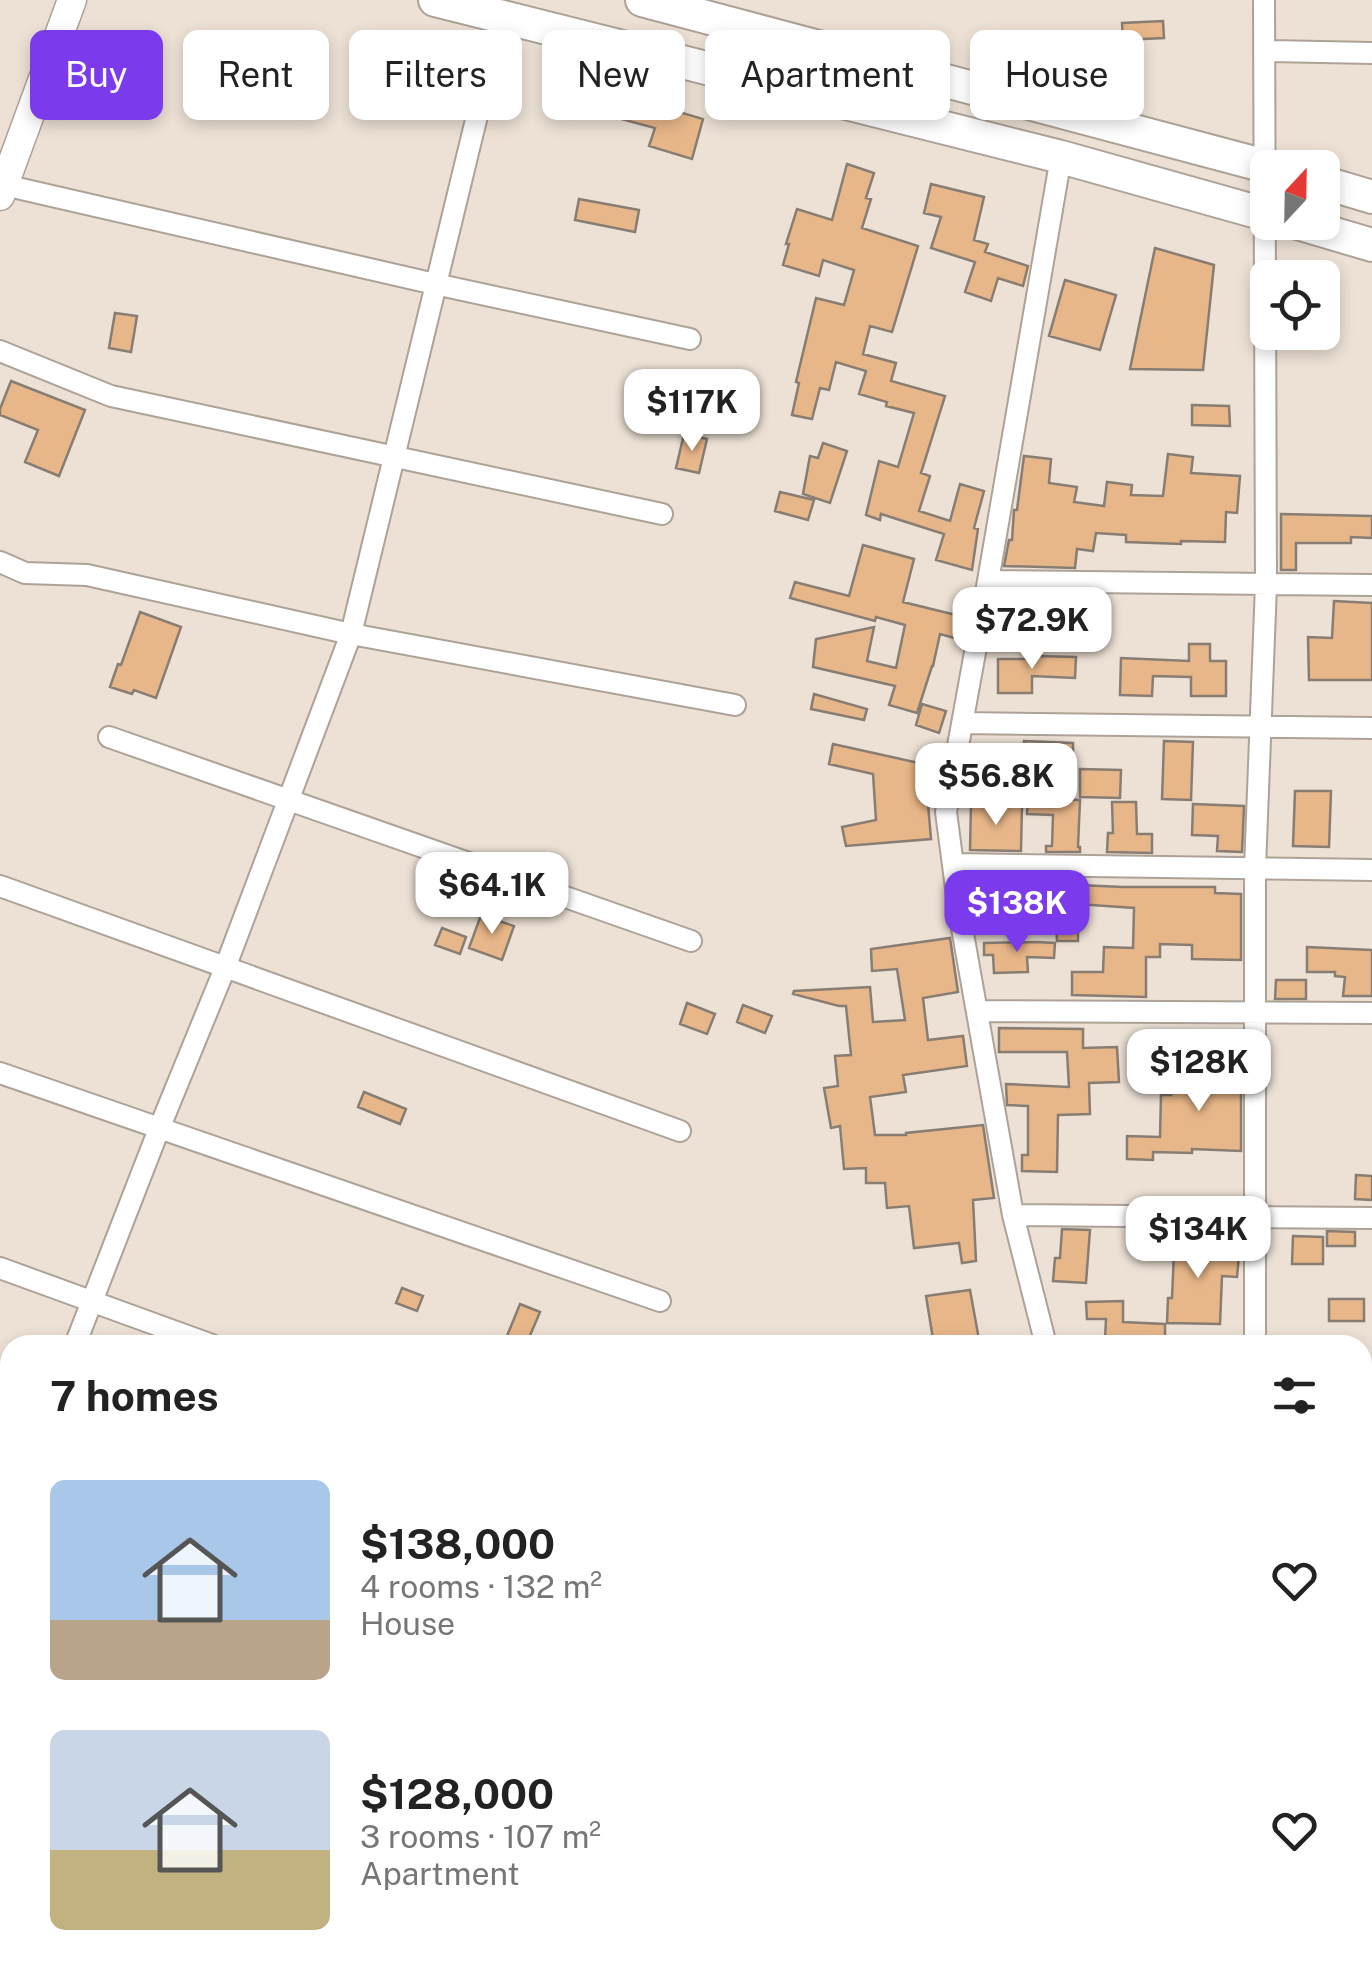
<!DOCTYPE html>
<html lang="en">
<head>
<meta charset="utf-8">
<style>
  :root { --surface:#fff; --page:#f2f2f2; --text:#222; --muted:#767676; --accent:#7c3aed }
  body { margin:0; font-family:"Public Sans",sans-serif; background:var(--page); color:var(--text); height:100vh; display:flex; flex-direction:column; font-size:38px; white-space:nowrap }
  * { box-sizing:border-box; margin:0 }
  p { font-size:32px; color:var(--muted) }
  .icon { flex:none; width:55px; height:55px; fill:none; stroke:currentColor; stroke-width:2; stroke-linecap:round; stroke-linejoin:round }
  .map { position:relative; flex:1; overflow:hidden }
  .details { position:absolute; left:0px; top:1335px; width:1372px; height:640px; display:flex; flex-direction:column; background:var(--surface); border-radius:30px 30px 0 0; box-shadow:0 5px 15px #0003 }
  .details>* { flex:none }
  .hud { position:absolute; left:30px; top:30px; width:1312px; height:90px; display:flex; gap:20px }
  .needle { width:65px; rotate:22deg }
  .tools { position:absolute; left:1250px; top:150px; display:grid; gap:20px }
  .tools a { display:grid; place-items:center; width:90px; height:90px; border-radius:15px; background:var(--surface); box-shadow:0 5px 15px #0003; font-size:50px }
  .price { position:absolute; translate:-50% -85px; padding:0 22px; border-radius:20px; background:#fff; color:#222; font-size:32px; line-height:65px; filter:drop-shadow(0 2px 5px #0008) }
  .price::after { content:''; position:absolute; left:50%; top:60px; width:30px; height:22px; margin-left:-15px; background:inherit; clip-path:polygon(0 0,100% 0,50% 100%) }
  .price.selected { background:var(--accent); color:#fff }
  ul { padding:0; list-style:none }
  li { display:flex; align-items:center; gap:30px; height:250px; padding:0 50px }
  li span { display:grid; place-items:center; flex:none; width:280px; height:200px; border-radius:15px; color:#555 }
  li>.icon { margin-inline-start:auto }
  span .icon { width:120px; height:120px; fill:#fffc; stroke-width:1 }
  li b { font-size:42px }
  h2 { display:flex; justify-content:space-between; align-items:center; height:120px; padding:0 50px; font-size:42px }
  .tag { padding:0 35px; border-radius:15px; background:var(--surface); box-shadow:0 5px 15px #0003; font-size:35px; line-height:90px }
  .tag.selected { background:var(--accent); color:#fff }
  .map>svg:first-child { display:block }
  .building { fill:#e8b789; stroke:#887d73; stroke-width:2.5 }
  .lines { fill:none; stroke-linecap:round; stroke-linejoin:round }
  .minor-casing { stroke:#ada297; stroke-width:24 }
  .secondary-casing { stroke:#ada297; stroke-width:31 }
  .primary-casing { stroke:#ada297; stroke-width:36 }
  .minor { stroke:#fff; stroke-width:20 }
  .secondary { stroke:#fff; stroke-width:28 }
  .primary { stroke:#fff; stroke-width:32 }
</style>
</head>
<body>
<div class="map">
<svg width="1372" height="1975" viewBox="0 0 1372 1975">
  <rect width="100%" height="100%" fill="#ede1d5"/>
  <!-- building -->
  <path class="building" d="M 1163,21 L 1164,38 L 1123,40 L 1122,23 Z
    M 1079,60 L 1113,61 L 1113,83 L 1078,82 Z
    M 602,89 L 703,119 L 692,159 L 649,146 L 655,128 L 596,112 Z
    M 847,164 L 874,173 L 866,198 L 871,199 L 862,228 L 918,246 L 892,332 L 870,326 L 863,354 L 896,363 L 891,381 L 945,396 L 921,473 L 930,476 L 919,511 L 950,521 L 960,484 L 984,491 L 974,528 L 978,529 L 972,570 L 936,560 L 944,534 L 881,514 L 880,520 L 866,515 L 879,461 L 898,467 L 914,413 L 886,406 L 887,402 L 859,394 L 866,371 L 836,362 L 829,390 L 820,388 L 812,419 L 792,415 L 799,383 L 796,382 L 816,298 L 844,305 L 854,270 L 823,260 L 819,276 L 783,265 L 789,244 L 786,244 L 797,209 L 832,220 Z
    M 931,184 L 984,197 L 974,240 L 988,244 L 985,252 L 1028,266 L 1023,286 L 998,278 L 991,301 L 965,292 L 975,262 L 931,248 L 941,217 L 924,213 Z
    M 579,199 L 639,210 L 635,232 L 575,220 Z
    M 1155,248 L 1214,265 L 1203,370 L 1130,369 Z
    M 1065,280 L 1116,295 L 1100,350 L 1049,336 Z
    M 115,313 L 137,316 L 131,352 L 109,348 Z
    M 11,381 L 85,410 L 59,476 L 25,462 L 38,430 L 0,415 L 0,409 Z
    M 1192,405 L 1229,406 L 1230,426 L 1192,425 Z
    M 684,434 L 707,439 L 699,473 L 676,468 Z
    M 823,443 L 847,451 L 830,503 L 803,494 L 810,456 L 818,458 Z
    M 1168,454 L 1193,457 L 1191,473 L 1240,476 L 1237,513 L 1226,512 L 1225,542 L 1181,541 L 1181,544 L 1126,542 L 1126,535 L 1096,533 L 1093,551 L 1077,549 L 1075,568 L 1004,566 L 1009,540 L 1012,540 L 1014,510 L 1017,510 L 1024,456 L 1051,459 L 1049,483 L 1077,487 L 1074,502 L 1104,506 L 1107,482 L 1132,485 L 1131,495 L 1163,496 Z
    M 780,492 L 814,500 L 808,520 L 775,511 Z
    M 1281,514 L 1372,516 L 1372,538 L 1351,537 L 1351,543 L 1296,543 L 1296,570 L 1281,570 Z
    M 863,545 L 914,559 L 903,602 L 964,617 L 958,639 L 940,634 L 933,666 L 932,666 L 917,713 L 889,705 L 895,686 L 813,667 L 816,639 L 874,627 L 867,661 L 896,668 L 905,625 L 876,617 L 875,621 L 790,598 L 795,582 L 849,596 Z
    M 999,596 L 1076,602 L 1074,626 L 998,620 Z
    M 1334,601 L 1372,603 L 1372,680 L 1309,680 L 1308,637 L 1332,638 Z
    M 140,612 L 181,627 L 156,698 L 134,690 L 132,694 L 110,687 L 118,664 L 121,665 Z
    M 1189,644 L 1210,644 L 1210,661 L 1226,661 L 1226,696 L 1191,696 L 1191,677 L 1153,676 L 1152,696 L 1120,695 L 1121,658 L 1189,661 Z
    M 1036,656 L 1076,657 L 1075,678 L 1032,676 L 1032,693 L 998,693 L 998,659 L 1036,659 Z
    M 814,694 L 867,709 L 864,720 L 811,709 Z
    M 922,704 L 946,711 L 939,733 L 916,725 Z
    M 1024,741 L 1073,743 L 1073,765 L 1024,763 Z
    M 1164,741 L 1193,742 L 1191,800 L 1162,799 Z
    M 833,744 L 937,767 L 928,804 L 931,839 L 846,846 L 842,827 L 876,820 L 873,774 L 829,764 Z
    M 1080,769 L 1121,770 L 1120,798 L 1080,797 Z
    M 1295,791 L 1331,791 L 1329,847 L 1293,846 Z
    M 1028,798 L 1080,800 L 1078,847 L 1080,847 L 1080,852 L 1046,852 L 1046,846 L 1052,846 L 1053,815 L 1027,814 Z
    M 1112,802 L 1136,802 L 1137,834 L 1152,834 L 1152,853 L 1107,852 L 1108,833 L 1113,833 Z
    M 971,804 L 1022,805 L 1021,851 L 970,850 Z
    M 1193,804 L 1244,806 L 1242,852 L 1217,851 L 1218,836 L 1192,835 Z
    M 1045,879 L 1079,880 L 1079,885 L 1123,887 L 1215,887 L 1215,893 L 1241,894 L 1241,960 L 1192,959 L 1192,945 L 1160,944 L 1160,957 L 1146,957 L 1146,997 L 1072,995 L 1072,972 L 1103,972 L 1104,947 L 1133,948 L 1134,908 L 1078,904 L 1078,941 L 1057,941 L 1055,904 L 980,903 L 980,885 L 1045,886 Z
    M 481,915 L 514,926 L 502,960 L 469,948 Z
    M 442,928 L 466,937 L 460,954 L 435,945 Z
    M 950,938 L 958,992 L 923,998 L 928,1040 L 963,1036 L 967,1066 L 903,1075 L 906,1092 L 870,1097 L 875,1135 L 906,1135 L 906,1133 L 983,1125 L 994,1198 L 973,1200 L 976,1261 L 962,1263 L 959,1243 L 914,1248 L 909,1206 L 887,1208 L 885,1183 L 866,1183 L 866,1168 L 844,1169 L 840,1126 L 831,1128 L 824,1088 L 838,1086 L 835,1056 L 851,1055 L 846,1006 L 839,1006 L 793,994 L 794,991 L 870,987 L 873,1022 L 905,1020 L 897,969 L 872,971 L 871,949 Z
    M 1036,942 L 1055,943 L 1054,958 L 1027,957 L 1028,972 L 994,973 L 993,955 L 984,955 L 984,943 Z
    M 1307,947 L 1372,950 L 1372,996 L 1343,996 L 1345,977 L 1335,976 L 1335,972 L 1307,972 Z
    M 1276,980 L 1306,980 L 1306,999 L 1275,999 Z
    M 687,1003 L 715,1014 L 707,1034 L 680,1024 Z
    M 743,1005 L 772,1016 L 765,1033 L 737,1022 Z
    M 999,1028 L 1083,1029 L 1083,1048 L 1117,1047 L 1119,1082 L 1089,1083 L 1090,1114 L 1058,1115 L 1057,1172 L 1022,1171 L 1022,1155 L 1028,1155 L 1028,1106 L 1007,1105 L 1006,1084 L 1069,1087 L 1067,1052 L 999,1052 Z
    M 1204,1052 L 1223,1053 L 1223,1058 L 1241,1059 L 1241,1151 L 1192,1149 L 1192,1153 L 1153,1152 L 1153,1160 L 1127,1159 L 1127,1136 L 1160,1137 L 1161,1095 L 1171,1095 L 1171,1090 L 1202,1091 Z
    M 364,1092 L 406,1109 L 400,1124 L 358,1107 Z
    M 1356,1175 L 1372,1176 L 1372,1200 L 1355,1199 Z
    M 1062,1229 L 1090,1230 L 1086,1283 L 1053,1281 L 1055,1258 L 1060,1258 Z
    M 1175,1230 L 1203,1231 L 1202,1253 L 1239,1256 L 1237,1277 L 1222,1276 L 1220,1324 L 1167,1323 L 1168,1298 L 1172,1298 Z
    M 1327,1231 L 1355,1232 L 1355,1246 L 1327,1246 Z
    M 1293,1236 L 1323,1237 L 1323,1264 L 1292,1264 Z
    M 402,1288 L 423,1296 L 417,1311 L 396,1303 Z
    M 970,1290 L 980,1345 L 934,1345 L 926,1296 Z
    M 1329,1299 L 1364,1299 L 1364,1321 L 1329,1321 Z
    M 1123,1301 L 1123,1322 L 1165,1324 L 1165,1341 L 1105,1339 L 1106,1319 L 1087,1319 L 1086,1302 Z
    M 520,1304 L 540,1312 L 526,1345 L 507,1336 Z"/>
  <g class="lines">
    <defs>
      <path id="minor" d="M 1264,51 L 1372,53
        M 4,185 L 435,284 L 690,339
        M 0,351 L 111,396 L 662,514
        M 0,562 L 25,573 L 87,575 L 351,634 L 735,705
        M 988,581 L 1372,585
        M 962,723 L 1372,728
        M 109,737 L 691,941
        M 953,864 L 1372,870
        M 0,886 L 680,1131
        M 977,1011 L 1372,1013
        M 0,1073 L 660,1301
        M 1013,1215 L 1372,1218
        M 0,1268 L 212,1345
        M 75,1345 L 159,1129 L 225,968 L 351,634 L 501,17
        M 1046,1345 L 1013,1215 L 959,911 L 946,812 L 988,581 L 1061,157
        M 1255,1345 L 1255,868 L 1266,585 L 1264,0
        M 1362,1416 L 1372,1416
        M 0,1452 L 10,1456
        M 0,1546 L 10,1519
        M 1362,1620 L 1372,1620
        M 0,1646 L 10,1649
        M 1362,1823 L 1372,1823
        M 0,1833 L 10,1837
        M 848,1965 L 850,1975
        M 1154,1965 L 1155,1975"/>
      <path id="secondary" d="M 0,196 L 72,0"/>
      <path id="primary" d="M 435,0 L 1061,157 L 1268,215
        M 642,0 L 1273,168
        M 1322,182 L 1372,197
        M 1294,222 L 1372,245"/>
    </defs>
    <!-- minor casing -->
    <use href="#minor" class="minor-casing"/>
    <!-- secondary casing -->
    <use href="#secondary" class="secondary-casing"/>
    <!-- primary casing -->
    <use href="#primary" class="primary-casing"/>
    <!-- minor -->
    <use href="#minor" class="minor"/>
    <!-- secondary -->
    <use href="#secondary" class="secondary"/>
    <!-- primary -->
    <use href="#primary" class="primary"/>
  </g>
</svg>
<div class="tools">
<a><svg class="needle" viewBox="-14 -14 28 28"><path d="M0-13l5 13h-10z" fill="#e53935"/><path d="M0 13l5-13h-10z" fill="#767676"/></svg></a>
<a><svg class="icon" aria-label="locate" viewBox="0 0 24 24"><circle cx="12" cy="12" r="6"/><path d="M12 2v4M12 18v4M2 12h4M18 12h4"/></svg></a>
</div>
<b class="price" style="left:692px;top:454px">$117K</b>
<b class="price" style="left:1032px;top:672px">$72.9K</b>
<b class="price" style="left:996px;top:828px">$56.8K</b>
<b class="price" style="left:492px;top:937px">$64.1K</b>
<b class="price selected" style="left:1017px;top:955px">$138K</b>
<b class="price" style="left:1199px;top:1114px">$128K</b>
<b class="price" style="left:1198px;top:1281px">$134K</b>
<div class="hud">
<a class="tag selected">Buy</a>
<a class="tag">Rent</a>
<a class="tag">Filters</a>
<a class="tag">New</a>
<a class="tag">Apartment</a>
<a class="tag">House</a>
</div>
<section class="details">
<h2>7 homes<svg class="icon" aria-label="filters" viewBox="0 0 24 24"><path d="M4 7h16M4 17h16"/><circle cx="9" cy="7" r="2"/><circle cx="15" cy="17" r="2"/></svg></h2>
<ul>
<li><span style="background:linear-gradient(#a9c7e8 70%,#b9a48a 0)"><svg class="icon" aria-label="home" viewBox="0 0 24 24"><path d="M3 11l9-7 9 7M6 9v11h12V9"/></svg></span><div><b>$138,000</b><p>4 rooms · 132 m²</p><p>House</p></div><svg class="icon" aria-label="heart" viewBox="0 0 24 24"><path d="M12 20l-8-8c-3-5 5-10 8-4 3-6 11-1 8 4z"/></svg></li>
<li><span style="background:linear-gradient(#c9d6e8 60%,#c2b280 0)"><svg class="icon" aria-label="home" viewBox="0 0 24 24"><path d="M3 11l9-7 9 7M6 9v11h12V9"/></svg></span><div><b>$128,000</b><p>3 rooms · 107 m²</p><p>Apartment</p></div><svg class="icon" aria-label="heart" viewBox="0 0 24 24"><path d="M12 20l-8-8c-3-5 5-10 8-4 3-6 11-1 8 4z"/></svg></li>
</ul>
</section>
</div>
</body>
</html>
